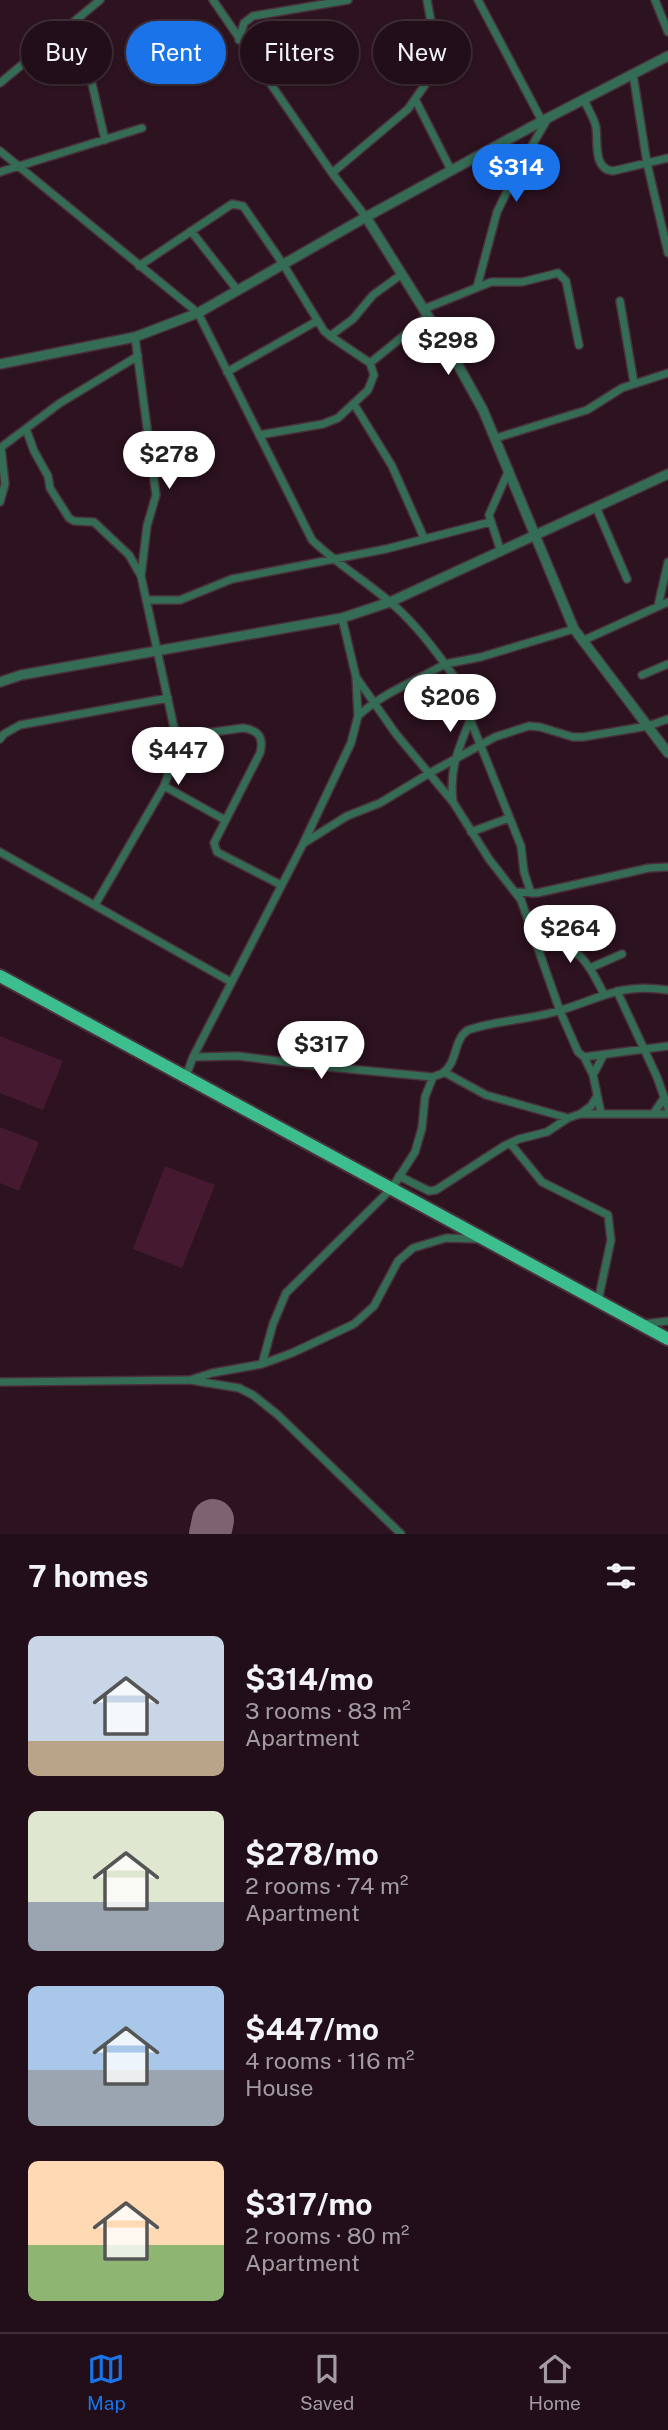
<!DOCTYPE html>
<html lang="en">
<head>
<meta charset="utf-8">
<style>
  :root { --surface:#220e18; --page:#2a1721; --text:#f1f3f6; --muted:#a29ca2; --line:#3f2e37; --accent:#1a73e8 }
  body { margin:0; font-family:"Public Sans",sans-serif; background:var(--page); color:var(--text); height:100vh; display:flex; flex-direction:column; font-size:26px; white-space:nowrap }
  * { box-sizing:border-box; margin:0 }
  p { font-size:23px; color:var(--muted) }
  .icon { flex:none; width:38px; height:38px; fill:none; stroke:currentColor; stroke-width:2; stroke-linecap:round; stroke-linejoin:round }
  .map { position:relative; height:1534px; overflow:hidden }
  .panel { display:flex; flex-direction:column; background:var(--surface); flex:1 }
  .panel>* { flex:none }
  .banner { position:absolute; left:21px; top:21px; width:626px; height:63px; display:flex; gap:14px }
  .price { position:absolute; translate:-50% -60px; padding:0 16px; border-radius:24px; background:#fff; color:#222; font-size:23px; line-height:46px; filter:drop-shadow(0 2px 4px #0008) }
  .price::after { content:''; position:absolute; left:50%; top:42px; width:21px; height:16px; margin-left:-10px; background:inherit; clip-path:polygon(0 0,100% 0,50% 100%) }
  .price.on { background:var(--accent); color:#fff }
  ul { padding:0; list-style:none }
  li { display:flex; align-items:center; gap:21px; height:175px; padding:0 28px }
  li span { display:grid; place-items:center; flex:none; width:196px; height:140px; border-radius:10px; color:#555 }
  li>.icon { margin-inline-start:auto }
  span .icon { width:84px; height:84px; fill:#fffc; stroke-width:1 }
  li b { font-size:30px }
  h2 { display:flex; justify-content:space-between; align-items:center; height:84px; padding:0 28px; font-size:30px }
  .tag { padding:0 24px; border-radius:32px; background:var(--surface); box-shadow:0 2px 5px #0004,0 0 0 2px var(--line); font-size:24px; line-height:63px }
  .tag.on { background:var(--accent); color:#fff }
  .dock { display:flex; justify-content:space-around; align-items:center; height:98px; border-top:2px solid var(--line); background:var(--surface); font-size:19px; color:var(--muted) }
  .dock a { display:grid; justify-items:center; gap:4px }
  .dock .on { color:var(--accent) }
  .map>svg:first-child { display:block }
  .green { fill:#451a31 }
  .lines { fill:none; stroke-linecap:round; stroke-linejoin:round }
  .runway { stroke:#7c636f; stroke-width:42 }
  .minor-casing { stroke:#4a303d; stroke-width:10 }
  .tertiary-casing { stroke:#4a303d; stroke-width:12 }
  .primary-casing { stroke:#4a303d; stroke-width:16 }
  .minor { stroke:#356c55; stroke-width:7 }
  .tertiary { stroke:#356c55; stroke-width:9 }
  .primary { stroke:#3dbe8f; stroke-width:12 }
</style>
</head>
<body>
<div class="map">
<svg width="668" height="1534" viewBox="0 0 668 1534">
  <rect width="100%" height="100%" fill="#2d1220"/>
  <!-- green -->
  <path class="green" d="M 0,1036 L 63,1061 L 43,1110 L 0,1093 Z
    M 0,1127 L 39,1142 L 19,1191 L 0,1183 Z
    M 165,1166 L 215,1185 L 182,1268 L 133,1249 Z"/>
  <g class="lines">
    <!-- runway -->
    <path class="runway" d="M 210,1534 L 213,1520"/>
    <defs>
      <path id="minor" d="M 213,0 L 332,173 L 366,217
        M 478,0 L 542,121
        M 655,0 L 668,32
        M 77,19 L 105,140
        M 239,40 L 244,23 L 253,16 L 348,0
        M 633,74 L 647,163 L 668,253
        M 0,83 L 100,0
        M 584,100 C 588,109 594,118 596,127 C 598,143 593,169 613,171 L 668,158
        M 416,101 L 451,170
        M 0,151 L 198,313 L 312,540 C 336,563 364,580 390,602 C 411,619 429,642 445,664 L 481,657 L 574,629
        M 0,172 L 142,128
        M 332,173 L 408,109 L 439,65 L 427,0
        M 191,231 L 238,291
        M 139,266 L 232,204 L 243,206 L 283,264 L 324,331 L 330,336 L 353,319 L 373,295 L 402,274
        M 477,287 L 497,212 L 516,173 L 548,118
        M 620,301 L 634,383
        M 424,309 L 491,282 L 522,282 L 558,273 L 566,281 L 579,345
        M 330,336 L 370,363
        M 227,372 L 317,321
        M 354,404 L 392,466 L 424,538
        M 26,429 L 34,451 L 48,476 L 50,488 L 69,518 L 74,521 L 94,522 L 129,555 L 141,576
        M 259,435 L 323,424 L 338,418 L 368,390 L 374,375 L 370,363 L 428,316
        M 496,438 L 587,410 L 622,388 L 668,373
        M 0,448 L 60,403 L 138,356
        M 0,502 L 5,484 L 1,447
        M 596,507 L 627,579
        M 501,552 L 489,515 L 509,470
        M 146,600 L 180,600 L 232,579 L 386,549 L 490,522
        M 658,606 L 668,562
        M 582,641 L 668,602
        M 642,675 L 668,664
        M 356,677 L 396,734 L 453,802 L 489,859 L 521,900 L 560,1011 L 578,1052 L 584,1057 L 593,1075 L 601,1113
        M 358,716 C 382,693 416,681 445,664 L 463,689 L 470,719 L 521,846 L 524,872 L 531,893
        M 176,737 L 243,728 C 259,730 264,738 260,753 L 214,843 L 217,852 L 281,885
        M 0,739 L 4,734 L 20,725 L 168,698
        M 164,786 L 225,820
        M 453,802 C 449,769 458,750 470,720
        M 471,832 L 509,818
        M 304,843 L 347,816 L 380,803 L 428,774 L 495,737 L 529,726 L 540,727 L 573,737 L 583,737 L 648,726 L 668,719
        M 0,852 L 231,982
        M 515,892 L 537,893 L 649,868 L 668,867
        M 95,905 L 164,786 L 175,756 L 176,737 L 141,576 L 147,526 L 156,495 L 135,337
        M 535,938 C 579,946 584,956 604,994
        M 590,968 L 622,954
        M 617,991 L 657,1077 L 668,1108
        M 193,1057 L 238,1056 L 318,1066 L 433,1077 C 436,1075 441,1075 444,1072 C 458,1061 453,1040 468,1030 C 497,1020 529,1020 558,1011 C 602,998 619,983 668,990
        M 584,1057 L 668,1046
        M 444,1072 L 486,1095 L 568,1118
        M 593,1075 L 603,1056
        M 186,1076 L 193,1057 L 303,844 L 351,743 L 358,716 L 356,677 L 342,618
        M 580,1114 L 591,1106 L 597,1096
        M 653,1114 L 664,1098
        M 510,1143 L 542,1182 L 608,1215 L 611,1240 L 598,1301
        M 399,1176 L 429,1191 L 436,1190 L 504,1146 L 519,1139 L 547,1132 L 568,1118 L 580,1114 L 668,1114
        M 644,1324 L 668,1321
        M 262,1364 L 292,1353 L 354,1324 L 374,1306 L 398,1261 L 413,1248 L 446,1238 L 478,1239
        M 193,1379 L 212,1373 L 262,1364 L 273,1324 L 286,1293 L 392,1188 L 415,1152 L 422,1128 L 425,1097 L 433,1077
        M 0,1382 L 190,1380 L 239,1388 L 253,1395 L 278,1415 L 401,1534"/>
      <path id="tertiary" d="M 366,217 L 453,356 L 483,410 L 574,629 L 668,753
        M 0,364 L 135,337 L 198,313 L 366,217 L 542,121 L 668,56
        M 0,682 L 21,675 L 342,618 L 390,602 L 668,474"/>
      <path id="primary" d="M 0,976 L 668,1339"/>
    </defs>
    <!-- minor casing -->
    <use href="#minor" class="minor-casing"/>
    <!-- tertiary casing -->
    <use href="#tertiary" class="tertiary-casing"/>
    <!-- primary casing -->
    <use href="#primary" class="primary-casing"/>
    <!-- minor -->
    <use href="#minor" class="minor"/>
    <!-- tertiary -->
    <use href="#tertiary" class="tertiary"/>
    <!-- primary -->
    <use href="#primary" class="primary"/>
  </g>
</svg>
<b class="price on" style="left:516px;top:204px">$314</b>
<b class="price" style="left:448px;top:377px">$298</b>
<b class="price" style="left:169px;top:491px">$278</b>
<b class="price" style="left:450px;top:734px">$206</b>
<b class="price" style="left:178px;top:787px">$447</b>
<b class="price" style="left:570px;top:965px">$264</b>
<b class="price" style="left:321px;top:1081px">$317</b>
<div class="banner">
<a class="tag">Buy</a>
<a class="tag on">Rent</a>
<a class="tag">Filters</a>
<a class="tag">New</a>
</div>
</div>
<section class="panel">
<h2>7 homes<svg class="icon" aria-label="filters" viewBox="0 0 24 24"><path d="M4 7h16M4 17h16"/><circle cx="9" cy="7" r="2"/><circle cx="15" cy="17" r="2"/></svg></h2>
<ul>
<li><span style="background:linear-gradient(#c9d6e8 75%,#b9a48a 0)"><svg class="icon" aria-label="home" viewBox="0 0 24 24"><path d="M3 11l9-7 9 7M6 9v11h12V9"/></svg></span><div><b>$314/mo</b><p>3 rooms · 83 m²</p><p>Apartment</p></div></li>
<li><span style="background:linear-gradient(#dfe7d0 65%,#9aa5b1 0)"><svg class="icon" aria-label="home" viewBox="0 0 24 24"><path d="M3 11l9-7 9 7M6 9v11h12V9"/></svg></span><div><b>$278/mo</b><p>2 rooms · 74 m²</p><p>Apartment</p></div></li>
<li><span style="background:linear-gradient(#a9c7e8 60%,#9aa5b1 0)"><svg class="icon" aria-label="home" viewBox="0 0 24 24"><path d="M3 11l9-7 9 7M6 9v11h12V9"/></svg></span><div><b>$447/mo</b><p>4 rooms · 116 m²</p><p>House</p></div></li>
<li><span style="background:linear-gradient(#ffd9b3 60%,#8fb573 0)"><svg class="icon" aria-label="home" viewBox="0 0 24 24"><path d="M3 11l9-7 9 7M6 9v11h12V9"/></svg></span><div><b>$317/mo</b><p>2 rooms · 80 m²</p><p>Apartment</p></div></li>
</ul>
</section>
<nav class="dock">
<a class="on"><svg class="icon" aria-label="map" viewBox="0 0 24 24"><path d="M3 6l6-2 6 2 6-2v14l-6 2-6-2-6 2zM9 4v14M15 6v14"/></svg>Map</a>
<a><svg class="icon" aria-label="saved" viewBox="0 0 24 24"><path d="M7 4h10v16l-5-4-5 4z"/></svg>Saved</a>
<a><svg class="icon" aria-label="home" viewBox="0 0 24 24"><path d="M3 11l9-7 9 7M6 9v11h12V9"/></svg>Home</a>
</nav>
</body>
</html>
